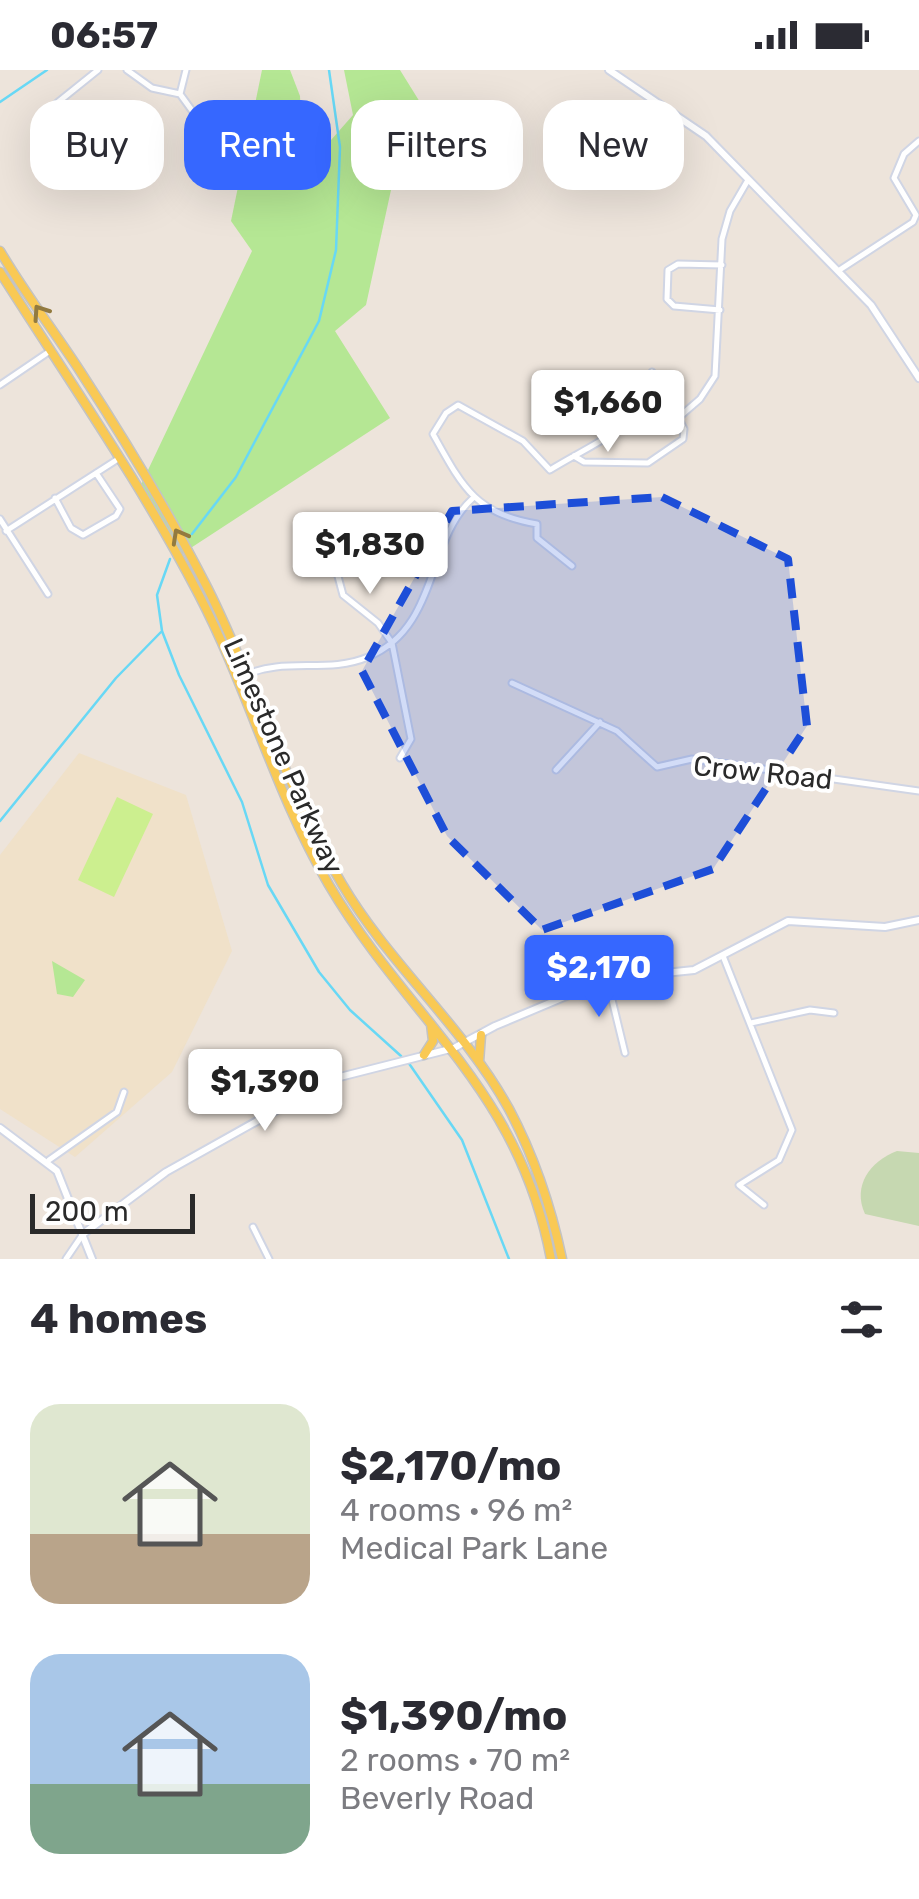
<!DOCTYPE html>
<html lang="en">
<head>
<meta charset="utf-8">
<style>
  :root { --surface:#fff; --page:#f2f2f3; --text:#2b2b33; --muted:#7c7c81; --accent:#3667ff }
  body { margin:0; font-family:Rubik,sans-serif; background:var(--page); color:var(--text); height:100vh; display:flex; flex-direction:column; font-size:38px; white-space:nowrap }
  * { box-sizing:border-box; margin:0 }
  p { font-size:32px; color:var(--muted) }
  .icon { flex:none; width:55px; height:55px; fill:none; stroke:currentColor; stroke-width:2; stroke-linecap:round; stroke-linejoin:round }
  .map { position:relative; height:1189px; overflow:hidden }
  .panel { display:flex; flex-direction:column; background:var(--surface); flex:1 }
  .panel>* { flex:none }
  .banner { position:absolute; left:30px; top:30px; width:860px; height:90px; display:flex; gap:20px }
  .scale { position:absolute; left:30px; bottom:25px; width:165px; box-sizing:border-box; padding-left:10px; border:5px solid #2a2a2a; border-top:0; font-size:28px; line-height:35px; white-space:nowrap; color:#2a2a2a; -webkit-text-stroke:8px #fff; paint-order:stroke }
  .price { position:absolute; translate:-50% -85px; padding:0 22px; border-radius:10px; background:#fff; color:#222; font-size:32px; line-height:65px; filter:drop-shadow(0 2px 5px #0008) }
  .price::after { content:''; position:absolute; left:50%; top:60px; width:30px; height:22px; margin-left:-15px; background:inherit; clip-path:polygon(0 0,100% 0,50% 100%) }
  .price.current { background:var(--accent); color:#fff }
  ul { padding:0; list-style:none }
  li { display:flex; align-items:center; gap:30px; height:250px; padding:0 30px }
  li span { display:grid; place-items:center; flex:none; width:280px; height:200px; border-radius:30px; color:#555 }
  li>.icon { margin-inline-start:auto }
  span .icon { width:120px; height:120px; fill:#fffc; stroke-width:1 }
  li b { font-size:42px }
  h2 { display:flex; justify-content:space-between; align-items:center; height:120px; padding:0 30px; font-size:42px }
  .tag { padding:0 35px; border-radius:30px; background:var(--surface); box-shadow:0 10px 40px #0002; font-size:35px; line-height:90px }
  .tag.current { background:var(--accent); color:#fff }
  .status { display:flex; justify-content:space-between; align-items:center; height:70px; padding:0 50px; background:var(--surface); direction:ltr }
  .status svg { height:28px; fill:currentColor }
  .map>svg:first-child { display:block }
  .education { fill:#f0e1c9 }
  .green { fill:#b5e794 }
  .cemetery { fill:#c6d8b1 }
  .pitch { fill:#ccef8f }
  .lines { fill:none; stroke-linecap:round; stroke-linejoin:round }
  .stream { stroke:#68d8f5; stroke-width:2.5 }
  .minor-casing { stroke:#d0d5e4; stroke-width:9 }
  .tertiary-casing { stroke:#d0d5e4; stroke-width:10 }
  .primary-casing { stroke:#c3c3c3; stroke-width:11 }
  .minor { stroke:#fff; stroke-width:5 }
  .tertiary { stroke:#fff; stroke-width:6 }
  .primary { stroke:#f9c954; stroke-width:8 }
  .oneway { stroke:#927a3f }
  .marked { fill:#1d4ed8; fill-opacity:0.2; stroke:#1d4ed8; stroke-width:8; stroke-dasharray:20 12; stroke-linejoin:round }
  .labels { text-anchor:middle; stroke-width:8; stroke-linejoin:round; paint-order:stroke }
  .street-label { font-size:28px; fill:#2a2a2a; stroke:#fff }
</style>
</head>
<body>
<div class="status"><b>06:57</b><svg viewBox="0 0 49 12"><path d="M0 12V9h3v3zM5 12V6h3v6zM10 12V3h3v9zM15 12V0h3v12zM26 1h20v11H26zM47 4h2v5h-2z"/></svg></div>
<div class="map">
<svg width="919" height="1189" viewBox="0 0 919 1189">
  <rect width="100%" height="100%" fill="#ede4db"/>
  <!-- education -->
  <path class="education" d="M 79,683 L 186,725 L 232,881 L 172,1002 L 75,1087 L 0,1039 L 0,785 Z"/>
  <!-- green -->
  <path class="green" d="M 262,0 L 290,0 L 300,26 L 302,66 L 324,78 L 353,45 L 344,0 L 400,0 L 441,66 L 396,97 L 366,235 L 335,261 L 390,348 L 180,485 L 139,419 L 252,181 L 231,151 Z
    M 52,891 L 85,910 L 73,927 L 57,924 Z"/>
  <!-- cemetery -->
  <path class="cemetery" d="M 897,1081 L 919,1083 L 919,1156 L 865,1144 C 852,1116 870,1091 897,1081 Z"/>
  <!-- pitch -->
  <path class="pitch" d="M 117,727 L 153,744 L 114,827 L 78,810 Z"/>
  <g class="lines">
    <!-- stream -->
    <path class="stream" d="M 0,32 L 47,0
      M 192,464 L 236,407 L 319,251 L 336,180 L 340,77 L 329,0
      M 170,489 L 157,525 L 162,561 L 179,605 L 242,732 L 268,815 L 319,902 L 350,940 L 401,986
      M 0,751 L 116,608 L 161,562
      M 408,992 L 462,1070 L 509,1189"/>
    <defs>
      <path id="minor" d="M 127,0 L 152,18 L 180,24 L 225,86
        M 180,24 L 186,0
        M 57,33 L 98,0
        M 838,201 L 913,152 L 916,145 L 894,108 L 904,84 L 919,71
        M 720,240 L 674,236 L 667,229 L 668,200 L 678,194 L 722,195
        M 0,315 L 50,281
        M 646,339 L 637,324 L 652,302
        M 574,386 L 584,392 L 648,393 L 683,369 L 684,359 L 678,348
        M 55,428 L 71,458 L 83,465 L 116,446 L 120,439 L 96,403
        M 0,449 L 48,524
        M 6,461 L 118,389
        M 332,484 L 343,525 L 378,553 L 392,573 L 411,669 L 400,688
        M 572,496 L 537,468 L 537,454 C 475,444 462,416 433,364 L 446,343 L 458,335 L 523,371 L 550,400 C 587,377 637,357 660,319 L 678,348 L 700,329 L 715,306 L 722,169 L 730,141 L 748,110
        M 246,605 C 284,587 328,604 368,587 C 439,558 426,471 472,429
        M 512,613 L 617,661 L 657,697 L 692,689 L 919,721
        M 556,700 L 600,652
        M 723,886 L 792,1060 L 779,1090 L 739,1115 L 764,1135
        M 607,909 L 625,983
        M 751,953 L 810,940 L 834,943
        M 49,1090 L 117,1042 L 124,1022
        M 253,1157 L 269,1189
        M 66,1189 L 83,1164"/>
      <path id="tertiary" d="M 609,0 L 706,66 L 871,235 L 919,308
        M 0,1058 L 57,1101 L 92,1189
        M 83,1164 L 166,1102 L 332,1009 L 454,978 L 495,956 L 607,909 L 694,900 L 788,851 L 885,857 L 919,850"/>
      <path id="primary" d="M 0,181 C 24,222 54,261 80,301 C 125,370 169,443 207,517 C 256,614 286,720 342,814 C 389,894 464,957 509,1039 C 534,1086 551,1137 562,1189
        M 0,202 C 67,308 141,413 199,525 C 248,619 275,723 329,815 C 410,952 519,1018 551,1189
        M 424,985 L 433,971 L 431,954
        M 479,992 L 481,965"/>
    </defs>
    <!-- minor casing -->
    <use href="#minor" class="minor-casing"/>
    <!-- tertiary casing -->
    <use href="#tertiary" class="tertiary-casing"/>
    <!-- primary casing -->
    <use href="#primary" class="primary-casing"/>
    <!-- minor -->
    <use href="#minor" class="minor"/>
    <!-- tertiary -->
    <use href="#tertiary" class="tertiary"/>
    <!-- primary -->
    <use href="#primary" class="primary"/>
  </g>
  <!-- one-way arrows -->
  <defs><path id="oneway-chevron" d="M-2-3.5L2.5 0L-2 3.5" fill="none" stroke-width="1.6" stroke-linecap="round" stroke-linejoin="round" transform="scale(2.5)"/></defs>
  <g class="oneway">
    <use href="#oneway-chevron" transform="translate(40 242) rotate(-124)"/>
    <use href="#oneway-chevron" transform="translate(179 466) rotate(-119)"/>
  </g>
  <!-- marked area -->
  <path class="marked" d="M 662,427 L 788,489 L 807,656 L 713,799 L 542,860 L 447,766 L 362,601 L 452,441 Z"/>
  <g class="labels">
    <!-- street labels -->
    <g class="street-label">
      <text transform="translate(284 686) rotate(66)" y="10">Limestone Parkway</text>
      <text transform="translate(763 702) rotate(6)" y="10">Crow Road</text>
    </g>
  </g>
</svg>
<div class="scale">200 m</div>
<b class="price" style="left:608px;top:385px">$1,660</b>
<b class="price" style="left:370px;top:527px">$1,830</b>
<b class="price current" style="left:599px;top:950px">$2,170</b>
<b class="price" style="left:265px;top:1064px">$1,390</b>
<div class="banner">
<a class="tag">Buy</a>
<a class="tag current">Rent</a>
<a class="tag">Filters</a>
<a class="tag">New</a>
</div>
</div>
<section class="panel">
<h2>4 homes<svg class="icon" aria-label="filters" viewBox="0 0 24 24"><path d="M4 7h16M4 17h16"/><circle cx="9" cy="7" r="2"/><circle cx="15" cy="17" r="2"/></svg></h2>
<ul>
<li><span style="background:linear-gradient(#dfe7d0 65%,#b9a48a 0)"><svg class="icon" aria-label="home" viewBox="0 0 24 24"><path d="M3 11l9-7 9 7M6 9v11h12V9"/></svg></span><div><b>$2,170/mo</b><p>4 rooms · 96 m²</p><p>Medical Park Lane</p></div></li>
<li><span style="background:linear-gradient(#a9c7e8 65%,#7fa58c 0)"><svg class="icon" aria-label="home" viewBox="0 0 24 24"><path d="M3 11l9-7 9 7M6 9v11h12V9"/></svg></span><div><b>$1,390/mo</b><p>2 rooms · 70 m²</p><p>Beverly Road</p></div></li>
</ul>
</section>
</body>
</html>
